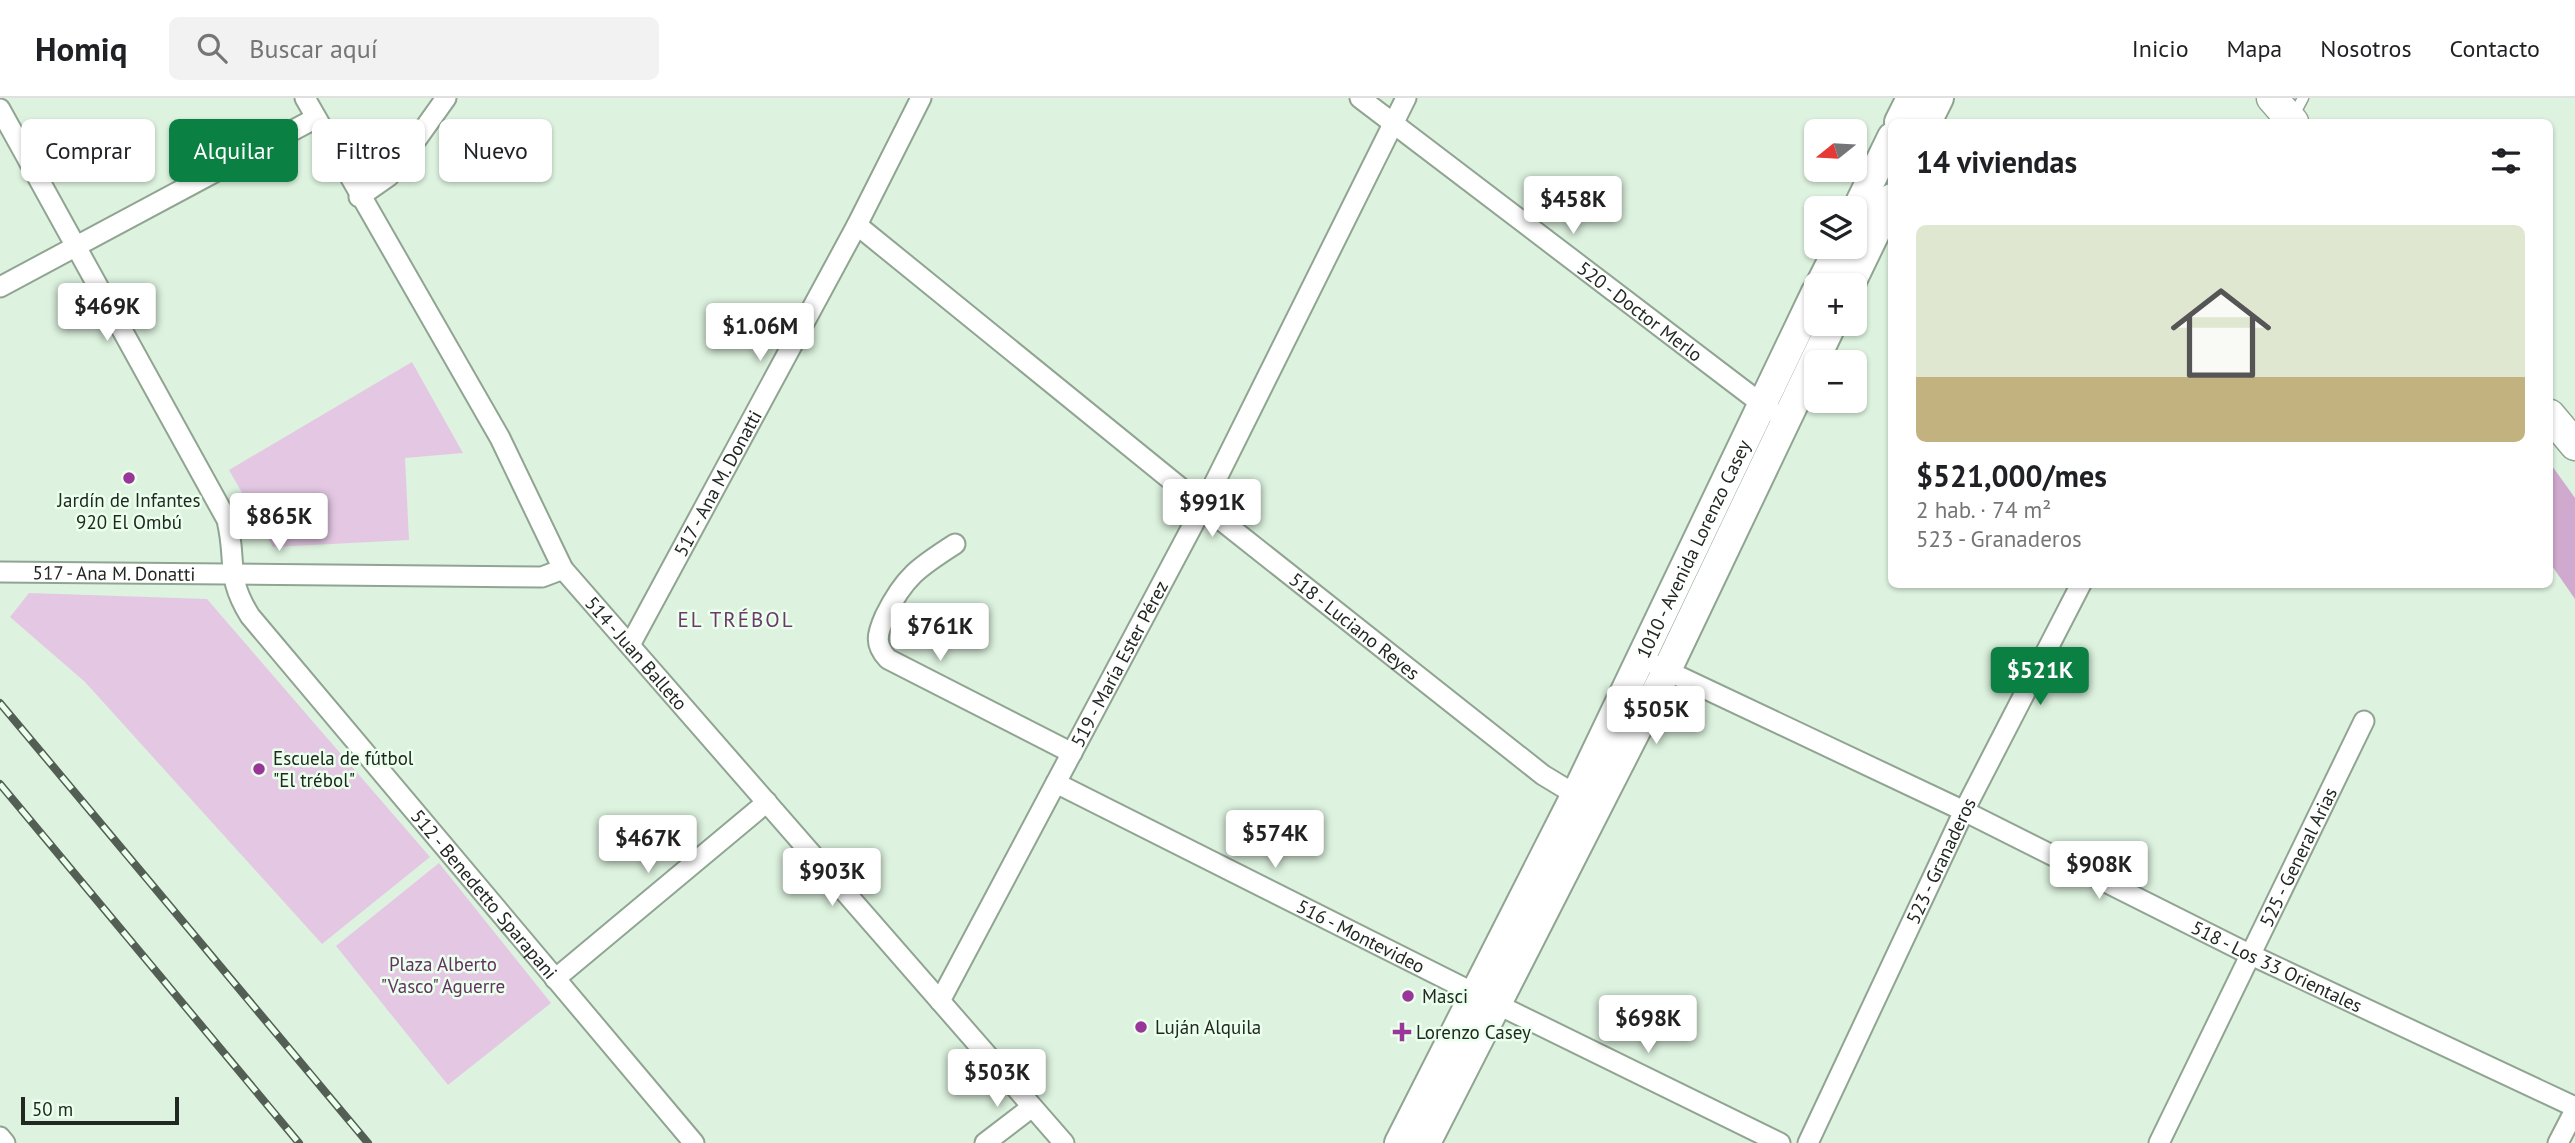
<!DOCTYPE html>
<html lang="es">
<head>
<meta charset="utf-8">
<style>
  :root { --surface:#fff; --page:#f2f2f2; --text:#202124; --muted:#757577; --line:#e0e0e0; --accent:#0b8043 }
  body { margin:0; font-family:"PT Sans",sans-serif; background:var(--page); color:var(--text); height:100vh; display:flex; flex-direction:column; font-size:26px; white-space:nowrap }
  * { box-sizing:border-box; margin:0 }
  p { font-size:23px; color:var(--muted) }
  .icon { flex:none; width:38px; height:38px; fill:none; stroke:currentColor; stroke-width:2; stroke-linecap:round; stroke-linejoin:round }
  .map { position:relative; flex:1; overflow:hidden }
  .side { position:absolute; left:1888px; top:21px; width:665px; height:469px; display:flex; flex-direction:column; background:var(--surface); border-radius:10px; box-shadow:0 2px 5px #0004 }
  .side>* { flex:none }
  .hud { position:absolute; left:21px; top:21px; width:665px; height:63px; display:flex; gap:14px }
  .needle { width:46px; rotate:252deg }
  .buttons { position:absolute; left:1804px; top:21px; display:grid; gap:14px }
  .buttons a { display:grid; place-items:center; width:63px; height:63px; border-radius:10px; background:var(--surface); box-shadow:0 2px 5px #0004; font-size:35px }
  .scale { position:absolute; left:21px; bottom:18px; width:158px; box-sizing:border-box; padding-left:7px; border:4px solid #212822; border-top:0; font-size:19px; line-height:24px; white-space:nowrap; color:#212822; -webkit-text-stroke:5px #eaffec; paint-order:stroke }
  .price { position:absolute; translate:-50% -60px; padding:0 16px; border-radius:7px; background:#fff; color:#222; font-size:23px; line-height:46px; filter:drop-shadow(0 2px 4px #0008) }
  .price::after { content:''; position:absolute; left:50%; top:42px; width:21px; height:16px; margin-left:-10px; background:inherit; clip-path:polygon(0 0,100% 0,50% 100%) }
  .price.active { background:var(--accent); color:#fff }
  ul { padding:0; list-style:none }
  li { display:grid; align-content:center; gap:14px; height:371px; padding:0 28px }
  li span { display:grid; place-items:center; height:217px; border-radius:10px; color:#555 }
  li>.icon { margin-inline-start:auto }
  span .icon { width:126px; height:126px; fill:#fffc; stroke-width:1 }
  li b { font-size:30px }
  h2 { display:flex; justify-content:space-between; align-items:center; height:84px; padding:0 28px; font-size:30px }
  .pill { padding:0 24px; border-radius:10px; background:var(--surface); box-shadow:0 2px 5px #0004; font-size:24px; line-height:63px }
  .pill.active { background:var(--accent); color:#fff }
  header { display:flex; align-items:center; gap:42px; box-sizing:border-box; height:98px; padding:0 35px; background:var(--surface); border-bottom:2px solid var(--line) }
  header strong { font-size:33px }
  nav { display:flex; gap:38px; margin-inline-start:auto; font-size:24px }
  .search { width:490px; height:63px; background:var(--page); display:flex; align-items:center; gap:18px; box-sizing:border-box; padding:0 24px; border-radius:10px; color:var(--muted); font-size:26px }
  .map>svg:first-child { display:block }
  .green { fill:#e4c8e3 }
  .forest { fill:#cfa9ce }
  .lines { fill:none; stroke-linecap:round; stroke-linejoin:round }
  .lane-casing { stroke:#90a492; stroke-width:13 }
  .street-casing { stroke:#90a492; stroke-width:23 }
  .secondary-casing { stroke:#90a492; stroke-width:32 }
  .primary-casing { stroke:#90a492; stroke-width:33 }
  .lane { stroke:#fff; stroke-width:10 }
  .street { stroke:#fff; stroke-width:19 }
  .secondary { stroke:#fff; stroke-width:28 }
  .primary { stroke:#fff; stroke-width:30 }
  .rail-casing { stroke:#535e54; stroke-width:8 }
  .rail { stroke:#eaffec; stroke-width:5; stroke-dasharray:16; stroke-linecap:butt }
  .poi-dot { fill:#9a359a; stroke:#eaffec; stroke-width:2.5 }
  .labels { text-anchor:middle; stroke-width:5; stroke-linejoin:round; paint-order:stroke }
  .street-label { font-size:19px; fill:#212822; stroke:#eaffec }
  .poi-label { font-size:19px; fill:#212822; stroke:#eaffec; text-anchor:start }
  .park-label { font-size:19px; fill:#633262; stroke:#eaffec }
  .neighbourhood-label { font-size:21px; letter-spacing:2px; fill:#6b396a; stroke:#eaffec }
</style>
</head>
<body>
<header>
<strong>Homiq</strong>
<div class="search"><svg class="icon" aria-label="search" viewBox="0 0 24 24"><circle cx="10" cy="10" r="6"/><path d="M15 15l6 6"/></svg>Buscar aquí</div>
<nav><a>Inicio</a><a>Mapa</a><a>Nosotros</a><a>Contacto</a></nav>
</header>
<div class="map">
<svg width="2575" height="1045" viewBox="0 0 2575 1045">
  <rect width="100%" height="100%" fill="#ddf2df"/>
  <!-- green -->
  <path class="green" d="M 412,264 L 463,355 L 405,360 L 409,442 L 273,449 L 229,372 Z
    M 29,495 L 207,501 L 430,759 L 322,846 L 85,584 L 10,519 Z
    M 439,765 L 551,905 L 448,987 L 336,848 Z"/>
  <!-- forest -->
  <path class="forest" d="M 2550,365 L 2575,400 L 2575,501 L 2550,465 Z"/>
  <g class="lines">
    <defs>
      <path id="lane" d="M 2293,19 L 2303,0"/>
      <g id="street">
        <path id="s1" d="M 305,0 L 500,340 L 563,471 L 1064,1045"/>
        <path id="s2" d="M 1360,0 L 1771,313"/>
        <path id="s3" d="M 0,11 L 227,422 C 237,464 225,478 250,518 L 694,1045"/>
        <path d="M 359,99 L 389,78 L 399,66 L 446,0"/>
        <path id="s4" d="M 857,127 L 1203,408 L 1543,677 L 1586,703"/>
        <path d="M 0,189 L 316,20"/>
        <path d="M 955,446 C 919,469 904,479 885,518 C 877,536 874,546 888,561 L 1072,655"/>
        <path id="s5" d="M 0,474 L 542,479 L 563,471"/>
        <path id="s6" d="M 630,547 L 857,127 L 921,0"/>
        <path id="s7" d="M 1655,567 L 1964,713 L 2251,857 L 2575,1009"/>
        <path id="s8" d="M 1056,685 L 1476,896 L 1780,1045"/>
        <path d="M 555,881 L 767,704"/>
        <path id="s9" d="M 940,903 L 1203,408 L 1406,0"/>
        <path d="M 0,1039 L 5,1045"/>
        <path d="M 985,1045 L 1032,1009"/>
        <path id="s10" d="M 1808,1045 L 1964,713 L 2081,486"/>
        <path id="s11" d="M 2159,1045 L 2364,623"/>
        <path d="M 2558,1045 L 2575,1012"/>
      </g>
      <g id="secondary">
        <path d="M 1899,24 L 1911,0"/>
        <path d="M 1927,24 L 1939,0"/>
        <path d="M 1855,115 L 1892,39"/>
        <path d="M 1820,187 L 1839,149"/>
        <path d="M 1850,187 L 1892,100"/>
        <path id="s12" d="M 1399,1045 L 1575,698 L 1816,194"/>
        <path d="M 1426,1045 L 1666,574 L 1832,226"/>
      </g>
      <path id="primary" d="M 2272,0 L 2293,24
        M 2550,317 L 2575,347"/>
    </defs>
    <!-- lane casing -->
    <use href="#lane" class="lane-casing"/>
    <!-- street casing -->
    <use href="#street" class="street-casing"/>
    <!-- secondary casing -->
    <use href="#secondary" class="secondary-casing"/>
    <!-- primary casing -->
    <use href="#primary" class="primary-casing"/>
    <!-- lane -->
    <use href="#lane" class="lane"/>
    <!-- street -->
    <use href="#street" class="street"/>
    <!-- secondary -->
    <use href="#secondary" class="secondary"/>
    <!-- primary -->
    <use href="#primary" class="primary"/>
    <defs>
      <path id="rail" d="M 0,605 L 368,1045
        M 0,686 L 299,1045"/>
    </defs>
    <!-- rail casing -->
    <use href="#rail" class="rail-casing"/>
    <!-- rail -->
    <use href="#rail" class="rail"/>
  </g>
  <!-- markers -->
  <g class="poi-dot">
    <circle cx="129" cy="380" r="7"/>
    <circle cx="259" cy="671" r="7"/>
    <circle cx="1408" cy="898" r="7"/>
    <circle cx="1141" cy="929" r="7"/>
    <path d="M1398.5 923.5h7v7h7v7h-7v7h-7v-7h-7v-7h7z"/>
  </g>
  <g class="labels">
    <!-- street labels -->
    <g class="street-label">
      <text dy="7" stroke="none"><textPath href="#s2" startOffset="352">520 - Doctor Merlo</textPath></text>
      <text dy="7" stroke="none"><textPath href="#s6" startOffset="184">517 - Ana M. Donatti</textPath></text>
      <text dy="7" stroke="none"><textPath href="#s12" startOffset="663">1010 - Avenida Lorenzo Casey</textPath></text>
      <text dy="7" stroke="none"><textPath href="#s5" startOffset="114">517 - Ana M. Donatti</textPath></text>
      <text dy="7" stroke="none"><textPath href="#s4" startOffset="639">518 - Luciano Reyes</textPath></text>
      <text dy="7" stroke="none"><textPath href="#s1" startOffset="649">514 - Juan Balleto</textPath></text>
      <text dy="7" stroke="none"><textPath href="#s9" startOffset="382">519 - María Ester Pérez</textPath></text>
      <text dy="7" stroke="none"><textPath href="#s11" startOffset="318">525 - General Arias</textPath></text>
      <text dy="7" stroke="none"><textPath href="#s10" startOffset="312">523 - Granaderos</textPath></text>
      <text dy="7" stroke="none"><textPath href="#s3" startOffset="933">512 - Benedetto Sparapani</textPath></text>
      <text dy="7" stroke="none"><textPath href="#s8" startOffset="341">516 - Montevideo</textPath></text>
      <text dy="7" stroke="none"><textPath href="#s7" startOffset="691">518 - Los 33 Orientales</textPath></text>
    </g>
    <!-- poi labels -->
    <g class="poi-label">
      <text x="129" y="409" text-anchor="middle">Jardín de Infantes<tspan x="129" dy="22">920 El Ombú</tspan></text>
      <text x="273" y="667">Escuela de fútbol<tspan x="273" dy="22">"El trébol"</tspan></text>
      <text x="1422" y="905">Masci</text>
      <text x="1155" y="936">Luján Alquila</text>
      <text x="1416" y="941">Lorenzo Casey</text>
    </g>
    <!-- park labels -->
    <g class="park-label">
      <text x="443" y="873">Plaza Alberto<tspan x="443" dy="22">"Vasco" Aguerre</tspan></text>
    </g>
    <!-- neighbourhood labels -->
    <g class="neighbourhood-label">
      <text x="736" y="529">EL TRÉBOL</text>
    </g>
  </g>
</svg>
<div class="buttons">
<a><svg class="needle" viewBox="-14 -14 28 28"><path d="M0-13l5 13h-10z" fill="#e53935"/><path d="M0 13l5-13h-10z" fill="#757577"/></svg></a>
<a><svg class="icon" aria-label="layers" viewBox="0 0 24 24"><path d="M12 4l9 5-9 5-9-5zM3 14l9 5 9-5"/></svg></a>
<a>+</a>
<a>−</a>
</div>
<div class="scale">50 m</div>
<b class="price" style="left:1573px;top:138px">$458K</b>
<b class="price" style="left:107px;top:245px">$469K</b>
<b class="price" style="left:760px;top:265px">$1.06M</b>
<b class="price" style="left:1212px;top:441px">$991K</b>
<b class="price" style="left:279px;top:455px">$865K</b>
<b class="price" style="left:940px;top:565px">$761K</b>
<b class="price active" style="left:2040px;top:609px">$521K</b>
<b class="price" style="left:1656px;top:648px">$505K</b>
<b class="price" style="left:1275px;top:772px">$574K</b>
<b class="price" style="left:648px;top:777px">$467K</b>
<b class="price" style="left:2099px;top:803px">$908K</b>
<b class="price" style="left:832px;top:810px">$903K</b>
<b class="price" style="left:1648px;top:957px">$698K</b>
<b class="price" style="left:997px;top:1011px">$503K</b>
<div class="hud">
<a class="pill">Comprar</a>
<a class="pill active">Alquilar</a>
<a class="pill">Filtros</a>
<a class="pill">Nuevo</a>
</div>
<section class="side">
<h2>14 viviendas<svg class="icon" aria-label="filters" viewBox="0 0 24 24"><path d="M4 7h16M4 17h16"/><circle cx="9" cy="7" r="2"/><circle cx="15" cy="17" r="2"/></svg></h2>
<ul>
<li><span style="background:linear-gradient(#dfe7d0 70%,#c2b280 0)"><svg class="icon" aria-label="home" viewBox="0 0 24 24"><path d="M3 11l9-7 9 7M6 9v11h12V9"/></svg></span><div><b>$521,000/mes</b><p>2 hab. · 74 m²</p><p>523 - Granaderos</p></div></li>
</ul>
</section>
</div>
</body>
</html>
